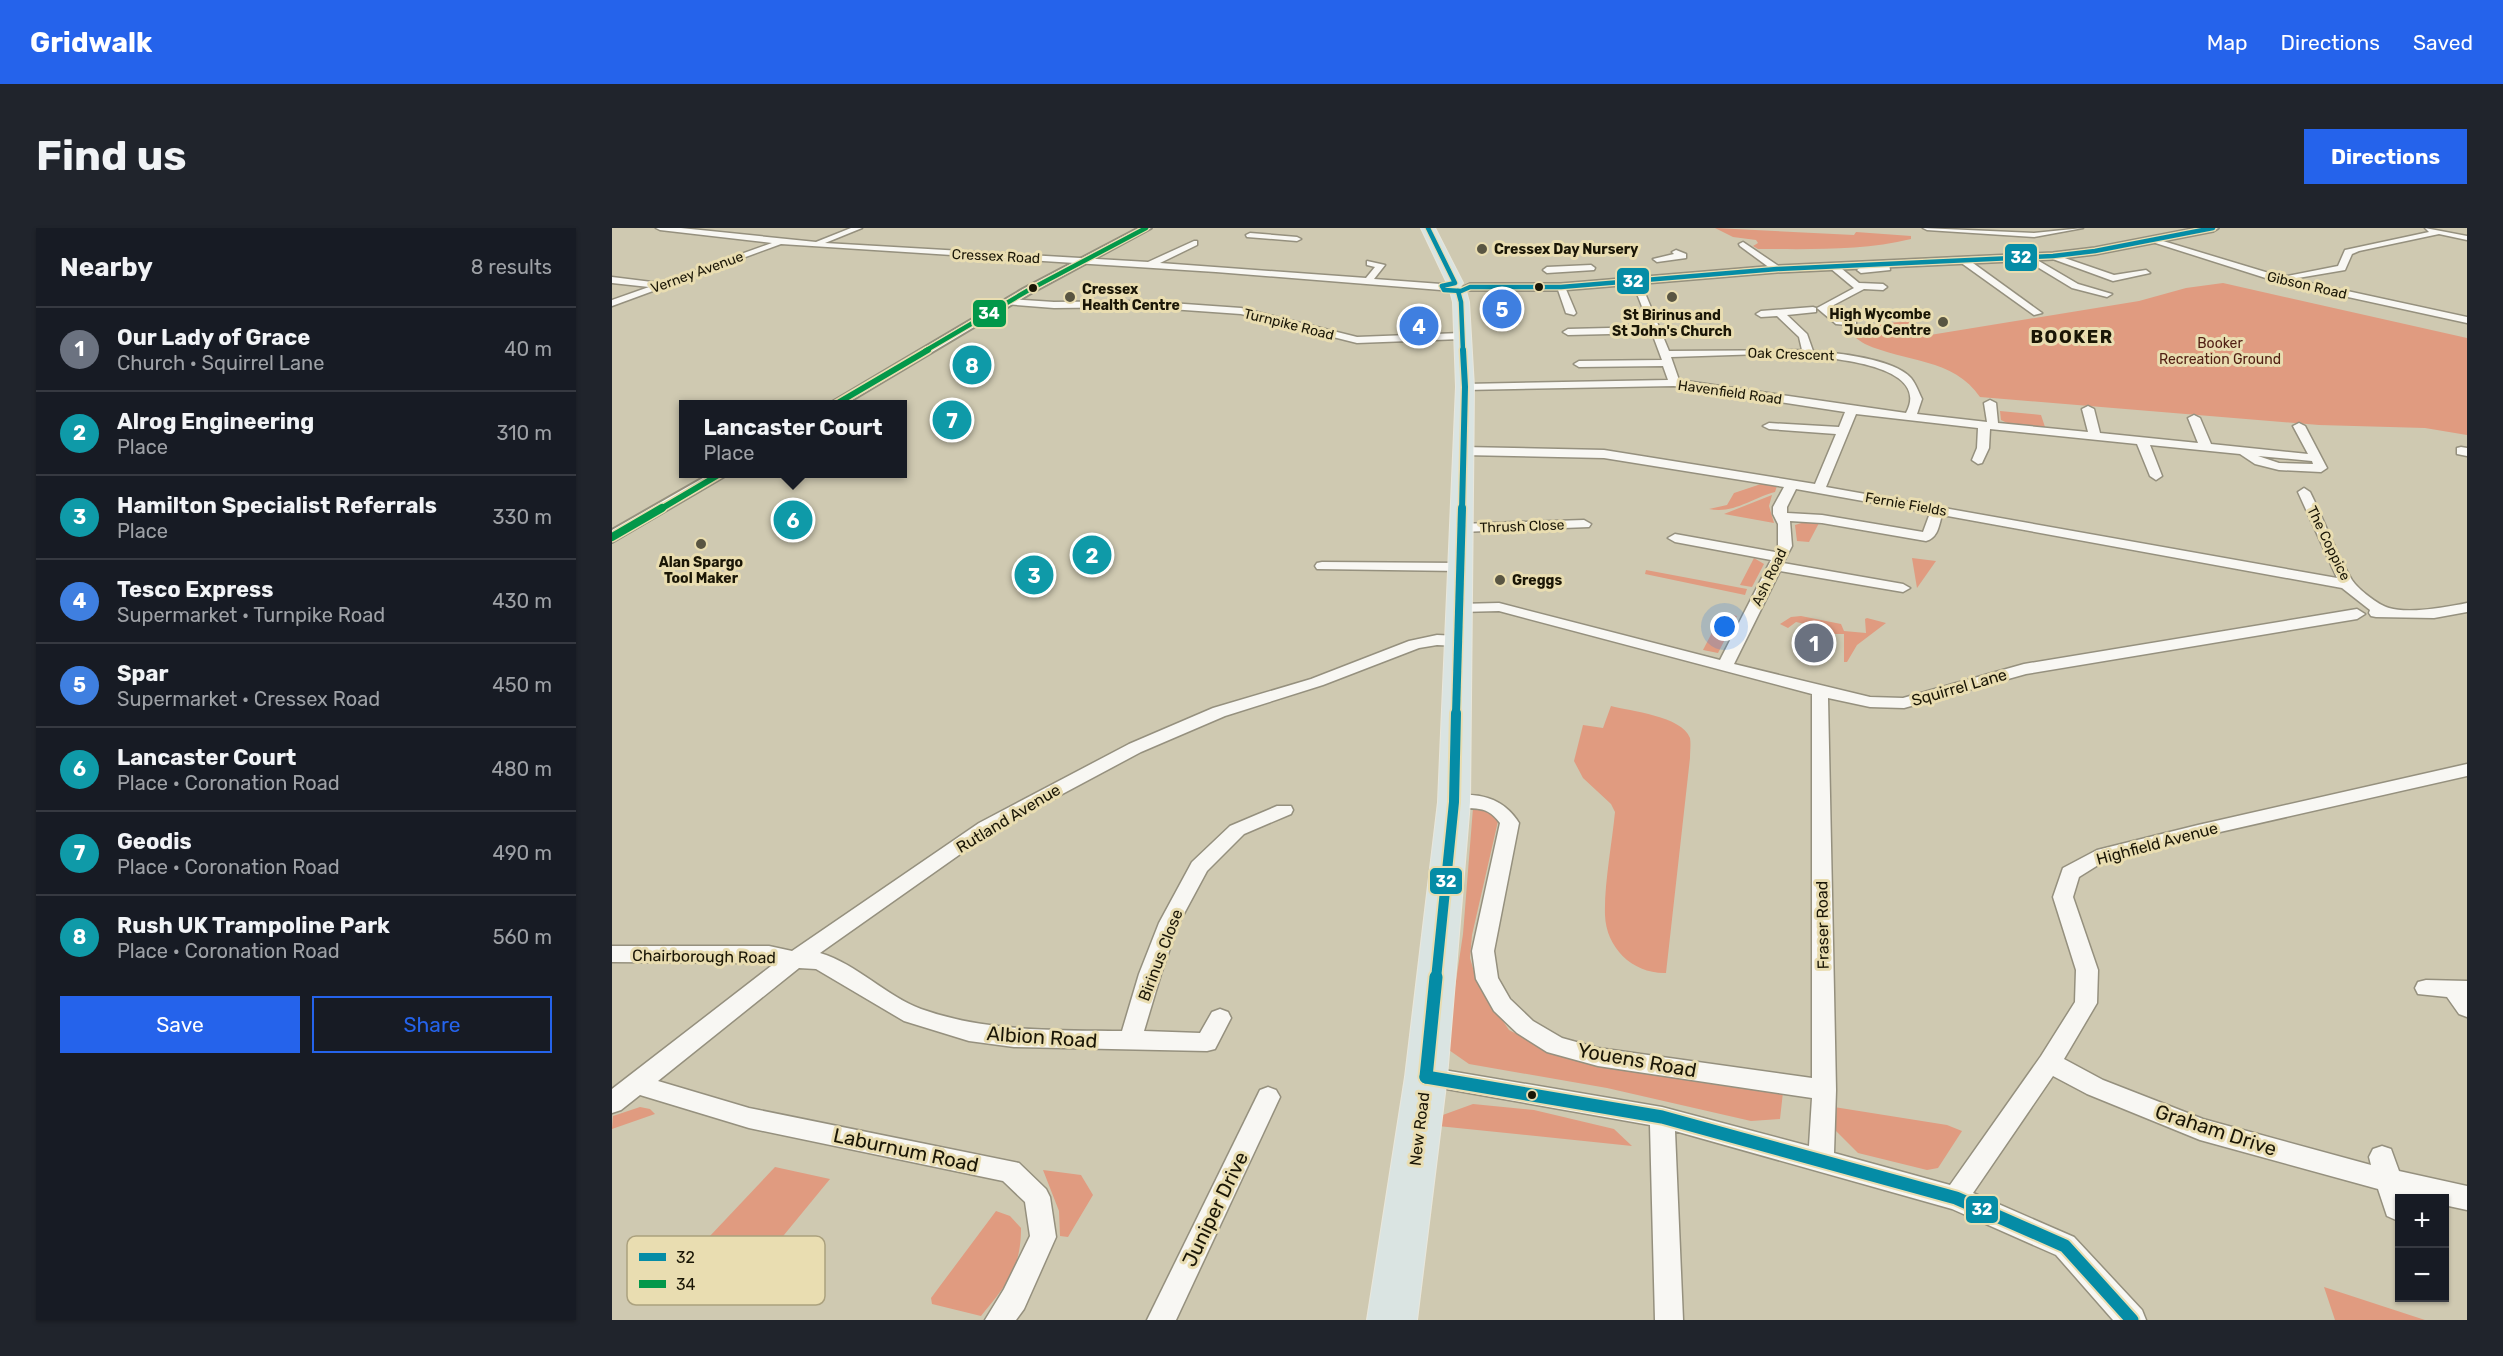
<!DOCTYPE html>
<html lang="en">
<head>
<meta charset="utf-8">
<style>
	body { margin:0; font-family:Rubik,sans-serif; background:#20242c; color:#f1f3f6 }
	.controls { position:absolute; right:18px; bottom:18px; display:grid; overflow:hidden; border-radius:0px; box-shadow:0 2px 4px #0004 }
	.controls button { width:54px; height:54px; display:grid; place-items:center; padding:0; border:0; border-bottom:2px solid #363941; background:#171b24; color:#f1f3f6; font:30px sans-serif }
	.you { position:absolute; left:1113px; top:399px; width:21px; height:21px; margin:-15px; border:4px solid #fff; border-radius:50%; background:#1a73e8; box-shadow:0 0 0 9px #1a73e833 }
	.badge { display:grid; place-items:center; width:39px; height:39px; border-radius:50%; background:#2563eb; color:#fff; font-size:20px; font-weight:700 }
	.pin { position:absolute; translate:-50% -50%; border:3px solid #fff; box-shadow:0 2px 6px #0006 }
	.popup { position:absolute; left:67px; top:172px; width:228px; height:78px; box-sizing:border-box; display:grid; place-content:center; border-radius:0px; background:#171b24; filter:drop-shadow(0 2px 4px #0005); font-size:20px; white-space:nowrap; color:#9ea1a6 }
	.popup b { font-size:22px; color:#f1f3f6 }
	.popup::after { content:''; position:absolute; left:50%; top:100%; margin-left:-12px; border:12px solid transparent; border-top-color:#171b24 }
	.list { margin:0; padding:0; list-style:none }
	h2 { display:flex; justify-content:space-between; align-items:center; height:78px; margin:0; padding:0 24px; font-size:26px }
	h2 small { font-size:20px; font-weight:400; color:#9ea1a6 }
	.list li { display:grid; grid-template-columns:39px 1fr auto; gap:18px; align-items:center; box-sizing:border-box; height:84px; padding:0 24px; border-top:2px solid #363941 }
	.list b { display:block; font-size:22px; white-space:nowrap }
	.list p { margin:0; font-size:20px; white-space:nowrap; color:#9ea1a6 }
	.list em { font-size:20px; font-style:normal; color:#9ea1a6 }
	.actions { display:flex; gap:12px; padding:18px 24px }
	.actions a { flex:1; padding:14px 0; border:2px solid #2563eb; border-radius:0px; text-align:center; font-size:21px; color:#2563eb }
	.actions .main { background:#2563eb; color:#fff }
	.map { position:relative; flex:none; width:1855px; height:1092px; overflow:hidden; border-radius:0px }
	header { display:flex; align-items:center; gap:36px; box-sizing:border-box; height:84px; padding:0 30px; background:#2563eb; color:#fff }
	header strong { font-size:28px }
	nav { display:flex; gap:33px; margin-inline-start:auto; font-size:21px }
	.intro { display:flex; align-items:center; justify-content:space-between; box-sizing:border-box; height:144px; padding:0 36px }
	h1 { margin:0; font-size:42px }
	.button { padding:15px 27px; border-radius:0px; background:#2563eb; color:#fff; font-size:21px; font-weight:700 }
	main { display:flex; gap:36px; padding:0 36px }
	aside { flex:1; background:#171b24; border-radius:0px; box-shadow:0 2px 4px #0004 }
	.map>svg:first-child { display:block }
	.green { fill:#e09b80 }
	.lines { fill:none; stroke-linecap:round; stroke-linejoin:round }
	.minor-casing { stroke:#95907e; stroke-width:3 }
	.tertiary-casing { stroke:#95907e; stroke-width:4 }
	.trunk-casing { stroke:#e9e7dc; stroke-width:2 }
	.minor { fill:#f8f7f3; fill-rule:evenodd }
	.tertiary { fill:#f8f7f3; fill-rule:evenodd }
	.trunk { fill:#dae4e2; fill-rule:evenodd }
	.bus-1-far4-casing { stroke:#e9ddb1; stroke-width:7 }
	.bus-1-far3-casing { stroke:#e9ddb1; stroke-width:9 }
	.bus-1-far2-casing { stroke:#e9ddb1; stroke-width:11 }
	.bus-1-far1-casing { stroke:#e9ddb1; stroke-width:14 }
	.bus-1-casing { stroke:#e9ddb1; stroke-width:17 }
	.bus-2-far2-casing { stroke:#e9ddb1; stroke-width:7 }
	.bus-2-far1-casing { stroke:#e9ddb1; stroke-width:9 }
	.bus-2-casing { stroke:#e9ddb1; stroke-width:11 }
	.bus-1-far4 { stroke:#058ca6; stroke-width:4.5 }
	.bus-1-far3 { stroke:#058ca6; stroke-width:6 }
	.bus-1-far2 { stroke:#058ca6; stroke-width:8 }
	.bus-1-far1 { stroke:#058ca6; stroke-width:10 }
	.bus-1 { stroke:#058ca6; stroke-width:13 }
	.bus-2-far2 { stroke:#03984a; stroke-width:4.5 }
	.bus-2-far1 { stroke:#03984a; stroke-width:6 }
	.bus-2 { stroke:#03984a; stroke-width:8 }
	.poi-dot { fill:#595542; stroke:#e9ddb1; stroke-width:2 }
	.bus-dot { fill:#1a1606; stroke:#e9ddb1; stroke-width:2 }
	.labels { text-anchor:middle; stroke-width:6; stroke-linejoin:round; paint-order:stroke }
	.far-poi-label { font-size:14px; font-weight:bold; fill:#1a1606; stroke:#e9ddb1; text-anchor:start }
	.far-street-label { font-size:14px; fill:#1a1606; stroke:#e9ddb1 }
	.far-park-label { font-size:14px; fill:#522014; stroke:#e9ddb1 }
	.street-label { font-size:16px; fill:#1a1606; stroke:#e9ddb1 }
	.far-district-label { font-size:18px; font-weight:bold; letter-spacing:1.5px; fill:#1a1606; stroke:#e9ddb1 }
	.near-street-label { font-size:20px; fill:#1a1606; stroke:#e9ddb1 }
	.key { fill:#e9ddb1; stroke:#aba17e; stroke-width:1.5 }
	.key-label { font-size:16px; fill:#1a1606 }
	.line-badge { stroke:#e9ddb1; stroke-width:2 }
	.badge-label { font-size:16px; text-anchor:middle; font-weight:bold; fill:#fff }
</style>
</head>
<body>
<header>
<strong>Gridwalk</strong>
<nav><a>Map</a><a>Directions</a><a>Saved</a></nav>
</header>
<div class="intro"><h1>Find us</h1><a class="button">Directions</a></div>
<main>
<aside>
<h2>Nearby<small>8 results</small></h2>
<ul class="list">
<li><span class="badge" style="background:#6b7280">1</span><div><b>Our Lady of Grace</b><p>Church · Squirrel Lane</p></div><em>40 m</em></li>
<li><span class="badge" style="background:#0f9aa8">2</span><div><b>Alrog Engineering</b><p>Place</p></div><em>310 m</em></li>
<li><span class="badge" style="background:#0f9aa8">3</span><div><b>Hamilton Specialist Referrals</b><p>Place</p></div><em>330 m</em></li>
<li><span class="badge" style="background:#3f7fe0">4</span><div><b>Tesco Express</b><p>Supermarket · Turnpike Road</p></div><em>430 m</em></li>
<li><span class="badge" style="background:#3f7fe0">5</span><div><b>Spar</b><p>Supermarket · Cressex Road</p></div><em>450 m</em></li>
<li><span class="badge" style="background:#0f9aa8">6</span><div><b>Lancaster Court</b><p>Place · Coronation Road</p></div><em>480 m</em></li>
<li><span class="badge" style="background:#0f9aa8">7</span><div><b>Geodis</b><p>Place · Coronation Road</p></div><em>490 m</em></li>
<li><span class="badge" style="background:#0f9aa8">8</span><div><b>Rush UK Trampoline Park</b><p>Place · Coronation Road</p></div><em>560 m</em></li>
</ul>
<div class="actions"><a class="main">Save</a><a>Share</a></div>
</aside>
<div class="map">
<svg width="1855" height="1092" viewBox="0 0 1855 1092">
	<rect width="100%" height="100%" fill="#cfc9b1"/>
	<g class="green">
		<path d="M1103,0L1242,7L1244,4L1299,8V11C1250,23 1196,21 1146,21L1141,18L1146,15L1144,12L1121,9Z"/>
		<path d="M1611,55L1855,110V207L1813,200L1707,197L1368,169C1342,130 1292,134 1253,116C1245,112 1238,104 1231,99L1299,93L1318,107L1527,73L1574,60Z"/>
		<path d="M1388,183L1429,187L1433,199L1397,196L1389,192Z"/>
		<path d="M1149,256L1165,258L1163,264C1140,270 1122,286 1097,281L1115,277L1122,265Z"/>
		<path d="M1160,267L1157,278L1162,295L1112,286Z"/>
		<path d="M1196,293L1207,295L1197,314L1185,313L1183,297Z"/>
		<path d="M1142,330L1152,336L1140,359L1128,357Z"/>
		<path d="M1300,330L1324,333L1305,360Z"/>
		<path d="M1034,342L1135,361L1133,367L1033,346Z"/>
		<path d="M1110,385L1125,388L1106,425L1091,422Z"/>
		<path d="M1189,388L1229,396L1232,403L1254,405L1253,391L1255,390L1274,395L1245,417L1235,434H1232V406H1208L1207,399L1184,394L1176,400L1168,396L1179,389Z"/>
		<path d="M999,478C1018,483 1070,488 1078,510C1079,516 1078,524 1078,530L1054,745C1021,746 994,720 993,687C992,657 1000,615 1003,584L999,576L971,550L962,533L971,497L991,500Z"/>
		<path d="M878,579L886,593L860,707L858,730L865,754L897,802L928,818L1171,864L1168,891L1139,893L995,860L857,836L834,820L851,706L861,580Z"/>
		<path d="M861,876L922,882L1002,901L1020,918L826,898L828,888Z"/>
		<path d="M28,879L38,881L43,886L0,901L1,888Z"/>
		<path d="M1222,879L1335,897L1350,903L1326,940L1315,942L1246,925L1218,897Z"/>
		<path d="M163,939L218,951L158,1024L147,1028L99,1013L97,1009Z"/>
		<path d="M431,942L469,947L481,967L456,1009L448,1008L447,983Z"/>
		<path d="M384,983L398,988L409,1000C409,1042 394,1057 369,1088L320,1076L319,1070Z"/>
		<path d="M1712,1059L1813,1092H1723Z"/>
	</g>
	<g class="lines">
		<defs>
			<g id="minor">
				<path d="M44,0H69L204,14L239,0H250L213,15L536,34L582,13H585V17L548,35L754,50L763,39L755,37V33L773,37L762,51L829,56L833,59L829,62L604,44L169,16L0,78V72L37,59L0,55V49L48,55L160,15L48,2Z"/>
				<path d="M1311,0L1422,5L1471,0L1422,9L1315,2Z"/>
				<path d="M1813,0L1855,8V12L1827,6L1747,23L1740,26L1733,42L1680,51L1855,89V95L1663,53L1534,12L1541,10L1670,49L1726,38L1733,22L1817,4Z"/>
				<path d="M638,5L685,9L689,11L685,13L635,9L634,7Z"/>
				<path d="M1131,14L1168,39V43H1162L1128,18L1127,16Z"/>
				<path d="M1064,22L1074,26V30L1045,34L1041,31L1062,26L1060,24Z"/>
				<path d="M1415,26L1466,56L1500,66L1495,69L1460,60L1412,31L1411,29Z"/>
				<path d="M1441,26L1502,47L1534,42L1538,45L1501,53L1438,30L1437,28Z"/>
				<path d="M1348,30H1354L1430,85L1422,87L1348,34Z"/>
				<path d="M1273,33L1277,36L1278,42L1249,45L1245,42L1249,39L1270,38V34Z"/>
				<path d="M1218,36H1224L1247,55L1271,56L1275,59L1271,62L1252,61L1216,80L1230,92L1244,94V98L1224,96L1205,80L1242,60L1218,40Z"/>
				<path d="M979,37L983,40L982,42L935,45L931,42L935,39Z"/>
				<path d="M1024,50L1028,53L1057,123L1190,122L1187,109L1165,88L1149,89L1144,86L1149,83L1201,79L1204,80V84L1175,87L1195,106L1201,123C1226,125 1282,131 1299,150C1304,156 1307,165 1310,171L1305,186L1375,194L1372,175L1378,172L1384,175L1386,195L1476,204L1470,181L1476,178L1482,181L1488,205L1586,215L1576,190L1582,187L1588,190L1599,216L1696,226L1681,198L1687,195L1693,198L1715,240L1709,244L1667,242L1643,236L1628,226L1538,217L1550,248L1544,252L1538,248L1525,216L1378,201L1377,220L1370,235L1366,236L1360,232L1365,220L1366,200L1244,186L1214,259L1725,350L1686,264L1692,260L1698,264C1712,292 1724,326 1740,352C1746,361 1766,377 1777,380C1796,386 1836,379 1855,375V384L1822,390L1764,389L1759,388L1757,385L1758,382L1730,360L1330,287C1327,297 1326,310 1314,313L1210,295L1178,293L1180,318L1171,335L1291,356L1298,360L1291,364L1168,343L1122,436L1258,469L1291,470L1412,436L1745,381L1753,386L1745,391L1414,446L1292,480L1258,479L1216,470L1224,862L1222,925L1338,957L1429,828L1463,774L1464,742L1441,669L1451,640L1485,622L1586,597L1855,536V548L1586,609L1491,634L1467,649L1461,669L1486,742L1485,775L1452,831L1491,852L1591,891L1759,937L1757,929L1761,921L1770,918L1779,921L1787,943L1855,958V982L1832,977V970L1794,968V970H1788V991L1784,992L1775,988L1766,961L1588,912L1475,866L1441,848L1361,965L1462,1009L1530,1082L1534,1092H1501L1444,1027L1340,981L1063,903L1071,1092H1043L1038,897L806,856L802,849L806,842L814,839L1050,879L1197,918L1200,870L986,838L935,824L905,805L882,783L864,751L860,723L888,595C872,573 858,584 835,578L833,574L835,570C864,562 892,570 907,595L882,723L886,750L898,771L921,793L950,810L986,820L1200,850V466L887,383L847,384L840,380L847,376L887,375L1108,432L1159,332L1063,314L1056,310L1063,306L1163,324L1166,318V296L1161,286V279L1172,259L992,230L851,227L845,223L851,219L992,222L1203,256L1224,206L1157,201L1151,198L1157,195L1227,199L1233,184L1062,158L853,162L848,159L853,156L1056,152L1051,138L967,139L962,136L967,133L1050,132L1040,105L956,107L951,104L956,101L1038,99L1020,53ZM1151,126C1179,127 1325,128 1294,185L1067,152L1059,129ZM1646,228L1700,233L1701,236L1667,235ZM1184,261L1318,285L1311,304L1210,287L1175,285V279Z"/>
				<path d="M949,56L953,59L964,85L962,87L954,85L945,59Z"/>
				<path d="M396,71L442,74L530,73L629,80L745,109L849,105L854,108L849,111L745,115L629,86L530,79L442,80L393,76V72Z"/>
				<path d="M1849,219L1855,220V228L1845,226V220Z"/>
				<path d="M972,292L979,296L977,299L848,304L841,300L848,296Z"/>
				<path d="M710,334L848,335L855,339L848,343L705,341L703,338L705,335Z"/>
				<path d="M825,407L847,408L855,413L847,418L825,417L807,420L711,457L613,488L529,524L381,603L208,725C245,736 274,768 309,781C374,804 442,802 510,803L527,746L547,695L580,634L618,598L665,578H679L681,582L679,586L632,606L595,643L567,695L549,746L532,803L588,805L600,784L608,781L616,784L619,790L603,821L595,823L402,819L357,813L292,793L204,741L187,740L46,853L137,880L407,935L434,961L438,969L444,1009L412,1081L404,1092H373L392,1061L418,1008L413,974L391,953L137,900L28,867L9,882L0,885V861L163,735L0,734V718H157L180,723L367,595L517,516L601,480L699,451L797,413Z"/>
				<path d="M1814,752L1855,753V789L1847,786L1835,769L1806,766L1803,760L1806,754Z"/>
				<path d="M656,859L664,862L668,869L564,1092H535L648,862Z"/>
			</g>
			<g id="tertiary">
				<path d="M527,0H539L419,65L233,176H217L411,61Z"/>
				<path d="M1586,0H1606L1601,3L1483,26L1441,31L1165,44L949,62H858L852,59L858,56H949L1165,38L1441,25L1483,20Z"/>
				<path d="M98,246H116L0,314V302Z"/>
			</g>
			<path id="trunk" d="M809,0H823L851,55L847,59L854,63L857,74L862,159L858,574L835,849L805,1092H755L793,849L826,574L844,159L841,74L838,63L842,59L835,55Z"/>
		</defs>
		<use href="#minor" class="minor-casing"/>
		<use href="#tertiary" class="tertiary-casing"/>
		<use href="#trunk" class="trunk-casing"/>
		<use href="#minor" class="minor"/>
		<use href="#tertiary" class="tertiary"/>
		<use href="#trunk" class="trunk"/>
		<defs>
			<g id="bus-1-far4">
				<path d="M816,0L843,55L830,58"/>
				<path d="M830,58L832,62L849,63L858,59H949L1165,41L1441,28L1483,23L1601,0"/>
				<path d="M846,63L849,74L851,123"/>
			</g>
			<path id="bus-1-far3" d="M850,282L853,159L851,122"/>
			<path id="bus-1-far2" d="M844,486L850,280"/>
			<path id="bus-1-far1" d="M824,751L842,574L844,485"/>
			<g id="bus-1">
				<path d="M814,849L824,749"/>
				<path d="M814,849L1050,889L1344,970L1453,1018L1520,1092"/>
			</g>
			<path id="bus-2-far2" d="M313,123L415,63L534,0"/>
			<g id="bus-2-far1">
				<path d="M224,176L316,122"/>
				<path d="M47,282L108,246"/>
			</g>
			<path id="bus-2" d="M0,309L50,280"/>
		</defs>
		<use href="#bus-1-far4" class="bus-1-far4-casing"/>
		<use href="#bus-1-far3" class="bus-1-far3-casing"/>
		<use href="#bus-1-far2" class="bus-1-far2-casing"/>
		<use href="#bus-1-far1" class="bus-1-far1-casing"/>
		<use href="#bus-1" class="bus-1-casing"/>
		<use href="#bus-2-far2" class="bus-2-far2-casing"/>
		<use href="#bus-2-far1" class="bus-2-far1-casing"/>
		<use href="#bus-2" class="bus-2-casing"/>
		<use href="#bus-1-far4" class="bus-1-far4"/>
		<use href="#bus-1-far3" class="bus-1-far3"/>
		<use href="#bus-1-far2" class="bus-1-far2"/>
		<use href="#bus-1-far1" class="bus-1-far1"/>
		<use href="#bus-1" class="bus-1"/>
		<use href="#bus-2-far2" class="bus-2-far2"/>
		<use href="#bus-2-far1" class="bus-2-far1"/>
		<use href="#bus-2" class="bus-2"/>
	</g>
	<g class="poi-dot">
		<circle cx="870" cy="21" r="6"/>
		<circle cx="458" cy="69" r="6"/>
		<circle cx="1060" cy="69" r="6"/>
		<circle cx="1331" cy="94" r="6"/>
		<circle cx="89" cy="316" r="6"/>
		<circle cx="888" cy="352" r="6"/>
	</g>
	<g class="bus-dot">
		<circle cx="927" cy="59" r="5"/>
		<circle cx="421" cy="60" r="5"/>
		<circle cx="920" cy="867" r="5"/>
	</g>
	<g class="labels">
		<g class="far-poi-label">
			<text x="882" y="26">Cressex Day Nursery</text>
			<text x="470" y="66">Cressex<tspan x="470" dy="16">Health Centre</tspan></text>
			<text x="1319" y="91" text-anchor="end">High Wycombe<tspan x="1319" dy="16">Judo Centre</tspan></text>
			<text x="1060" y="92" text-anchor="middle">St Birinus and<tspan x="1060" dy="16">St John's Church</tspan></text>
			<text x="89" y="339" text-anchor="middle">Alan Spargo<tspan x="89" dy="16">Tool Maker</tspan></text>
			<text x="900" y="357">Greggs</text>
		</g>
		<g class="far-street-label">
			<text transform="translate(384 28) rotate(3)" y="5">Cressex Road</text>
			<text transform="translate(85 44) rotate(-20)" y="5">Verney Avenue</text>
			<text transform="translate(1695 57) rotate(13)" y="5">Gibson Road</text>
			<text transform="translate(677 96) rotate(14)" y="5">Turnpike Road</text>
			<text transform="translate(1179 126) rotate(2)" y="5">Oak Crescent</text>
			<text transform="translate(1118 164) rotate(8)" y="5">Havenfield Road</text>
			<text transform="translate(1294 276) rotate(10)" y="5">Fernie Fields</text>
			<text transform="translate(910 298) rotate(-2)" y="5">Thrush Close</text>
			<text transform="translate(1717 315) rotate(64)" y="5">The Coppice</text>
			<text transform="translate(1157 349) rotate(-64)" y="5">Ash Road</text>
		</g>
		<g class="far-park-label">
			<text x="1608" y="120">Booker<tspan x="1608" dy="16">Recreation Ground</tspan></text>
		</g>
		<g class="street-label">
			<text transform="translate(1347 459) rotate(-16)" y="6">Squirrel Lane</text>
			<text transform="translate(396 590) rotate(-31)" y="6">Rutland Avenue</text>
			<text transform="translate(1545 615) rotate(-15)" y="6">Highfield Avenue</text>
			<text transform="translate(1210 697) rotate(-91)" y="6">Fraser Road</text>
			<text transform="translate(548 727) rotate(-69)" y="6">Birinus Close</text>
			<text transform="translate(92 728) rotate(1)" y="6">Chairborough Road</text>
			<text transform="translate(807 901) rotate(-83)" y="6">New Road</text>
		</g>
		<g class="far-district-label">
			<text x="1460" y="115">BOOKER</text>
		</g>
		<g class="near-street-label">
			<text transform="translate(430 809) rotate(4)" y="7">Albion Road</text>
			<text transform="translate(1025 832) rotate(10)" y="7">Youens Road</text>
			<text transform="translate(1604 902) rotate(18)" y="7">Graham Drive</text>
			<text transform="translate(294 922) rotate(12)" y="7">Laburnum Road</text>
			<text transform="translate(603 981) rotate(-64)" y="7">Juniper Drive</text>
		</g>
	</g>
	<rect x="15" y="1008" width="198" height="69" rx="9" class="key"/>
	<rect x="27" y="1025" width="27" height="8" fill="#058ca6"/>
	<rect x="27" y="1052" width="27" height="8" fill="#03984a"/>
	<g class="key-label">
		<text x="64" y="1035">32</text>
		<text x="64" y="1062">34</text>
	</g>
	<g class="line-badge">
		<rect x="1392" y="15" width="34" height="29" rx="6" fill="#058ca6"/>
		<rect x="1004" y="39" width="34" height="28" rx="6" fill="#058ca6"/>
		<rect x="360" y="71" width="35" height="29" rx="6" fill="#03984a"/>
		<rect x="817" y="639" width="34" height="28" rx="6" fill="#058ca6"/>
		<rect x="1353" y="967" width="34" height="29" rx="6" fill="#058ca6"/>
	</g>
	<g class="badge-label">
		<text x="1409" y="35">32</text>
		<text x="1021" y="59">32</text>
		<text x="377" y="91">34</text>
		<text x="834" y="659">32</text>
		<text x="1370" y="987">32</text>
	</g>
</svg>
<div class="controls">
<button>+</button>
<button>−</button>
</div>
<div class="you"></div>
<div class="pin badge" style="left:1202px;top:415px;background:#6b7280">1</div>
<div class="pin badge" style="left:480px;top:327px;background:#0f9aa8">2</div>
<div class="pin badge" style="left:422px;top:347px;background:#0f9aa8">3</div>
<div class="pin badge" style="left:807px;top:98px;background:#3f7fe0">4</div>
<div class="pin badge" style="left:890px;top:81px;background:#3f7fe0">5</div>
<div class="pin badge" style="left:181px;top:292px;background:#0f9aa8">6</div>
<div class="popup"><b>Lancaster Court</b>Place</div>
<div class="pin badge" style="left:340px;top:192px;background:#0f9aa8">7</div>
<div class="pin badge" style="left:360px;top:137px;background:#0f9aa8">8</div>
</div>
</main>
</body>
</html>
